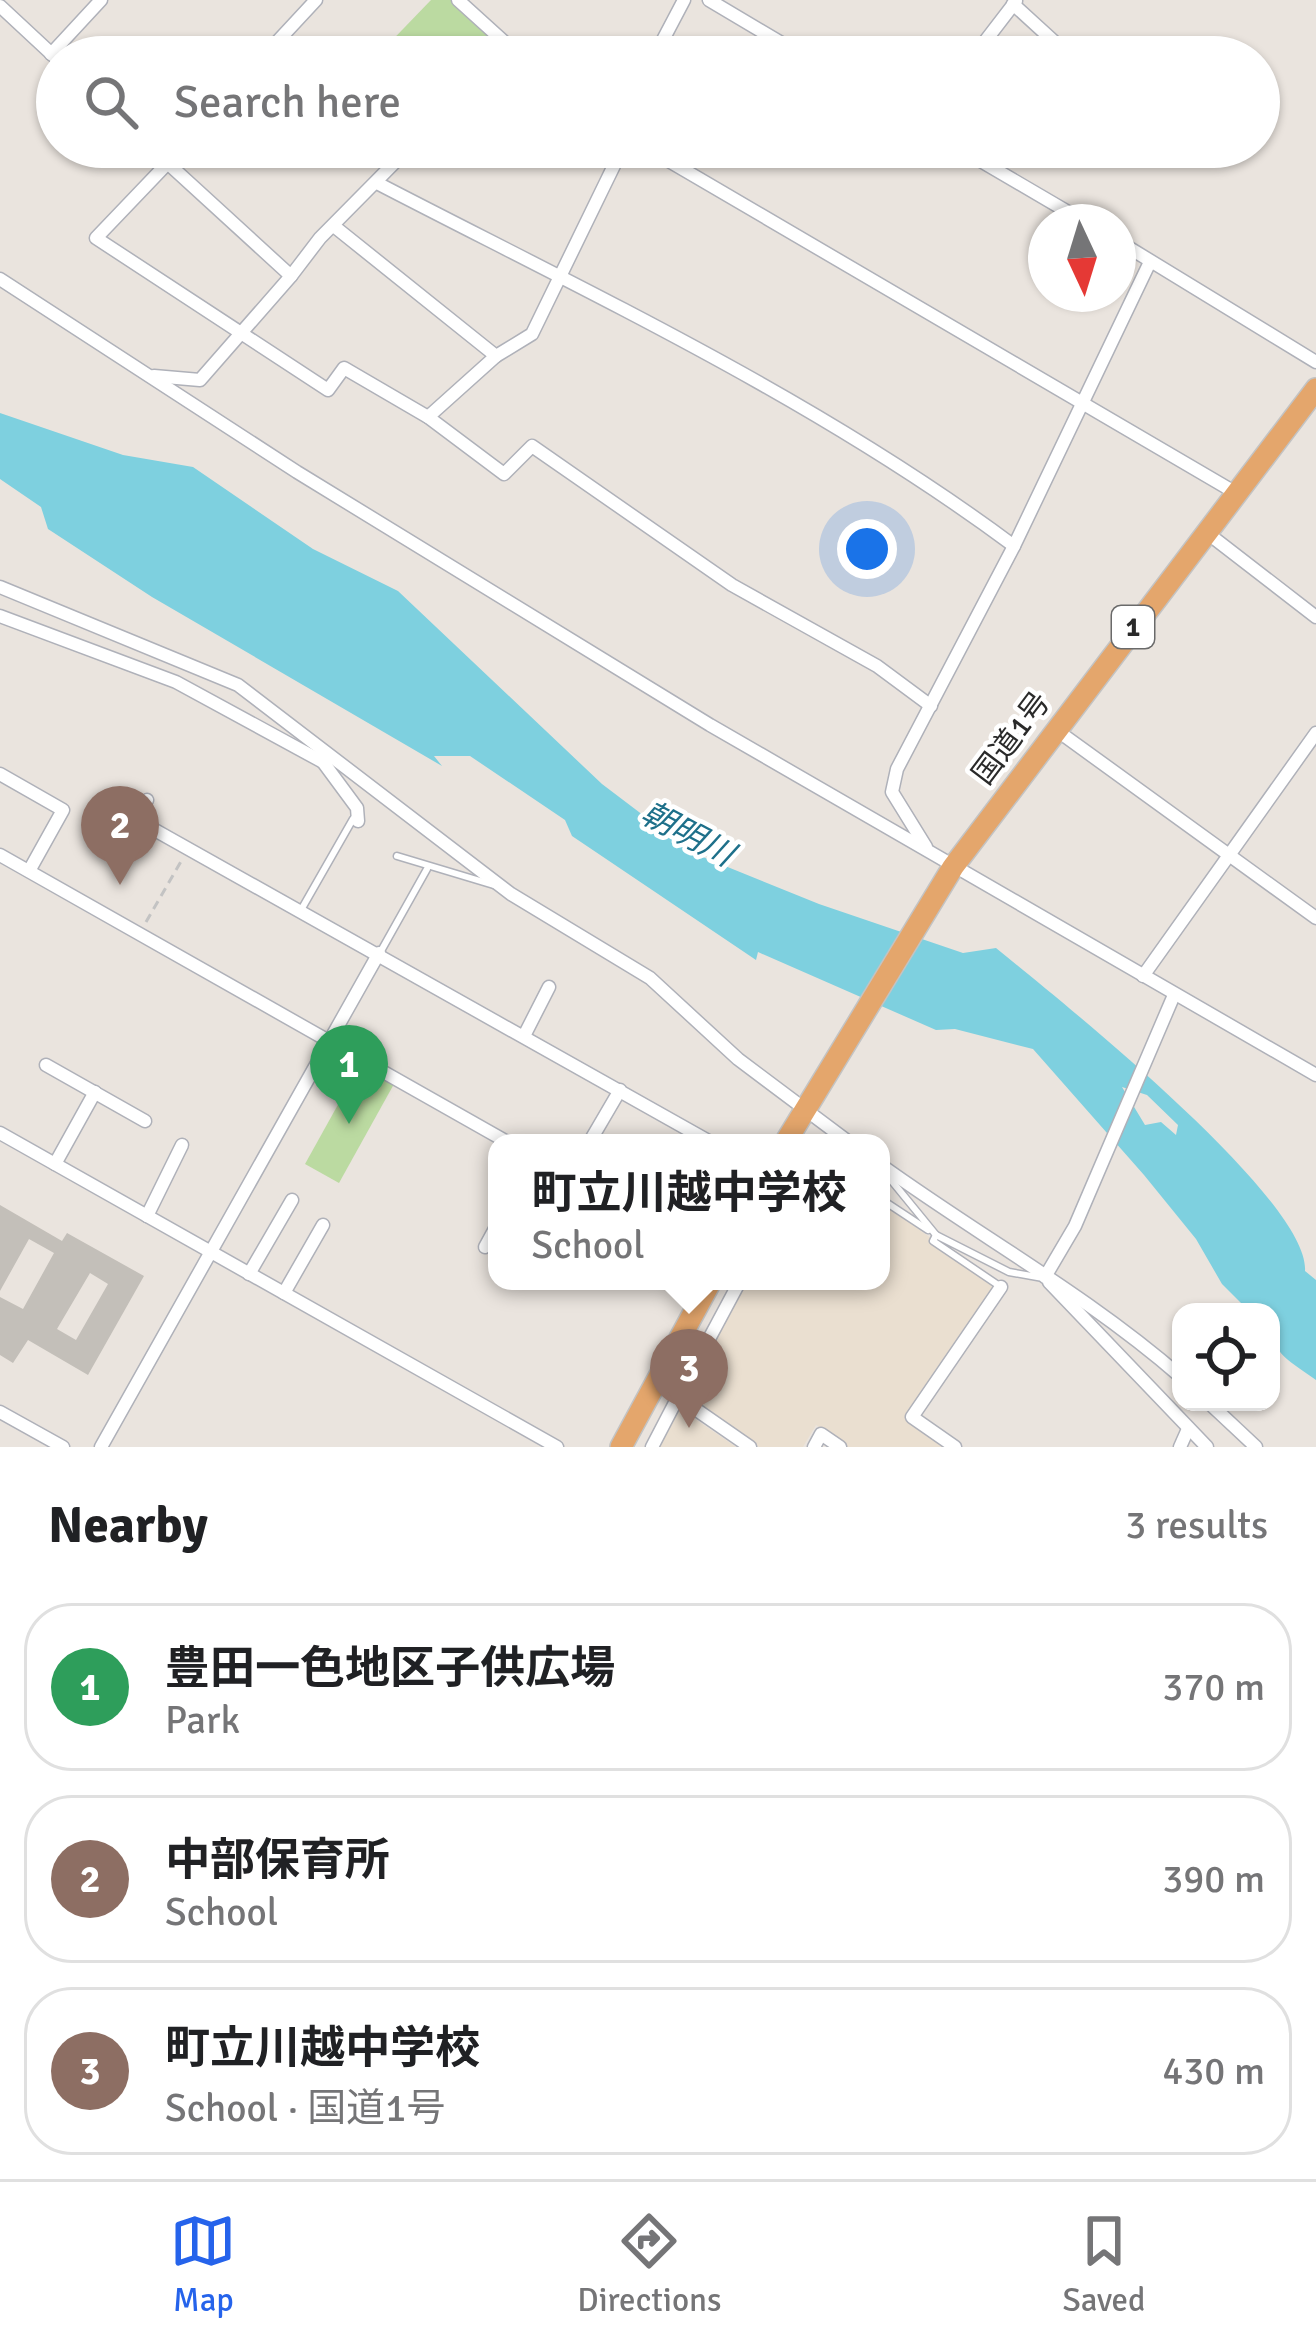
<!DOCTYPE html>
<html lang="en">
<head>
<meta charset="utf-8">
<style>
	body { margin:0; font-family:Signika,"Noto Sans JP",sans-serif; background:#f2f2f2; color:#202124 }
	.controls { position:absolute; right:36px; bottom:36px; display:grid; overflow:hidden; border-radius:24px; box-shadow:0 3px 9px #0004 }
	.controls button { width:108px; height:108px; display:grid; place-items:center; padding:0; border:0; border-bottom:3px solid #e0e0e0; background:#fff; color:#202124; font:60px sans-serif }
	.compass { position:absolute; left:1028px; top:204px; width:108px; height:108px; border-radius:50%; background:#fff; box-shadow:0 3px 9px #0004; rotate:176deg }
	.you { position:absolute; left:867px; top:549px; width:42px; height:42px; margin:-30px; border:9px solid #fff; border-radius:50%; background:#1a73e8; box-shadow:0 0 0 18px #1a73e833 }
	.badge { display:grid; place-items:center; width:78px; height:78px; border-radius:50%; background:#2563eb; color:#fff; font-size:39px; font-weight:700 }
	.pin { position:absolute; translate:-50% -99px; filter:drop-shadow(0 3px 6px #0008) }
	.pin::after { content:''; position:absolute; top:63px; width:42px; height:36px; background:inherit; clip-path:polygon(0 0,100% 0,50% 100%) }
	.popup { position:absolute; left:488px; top:1134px; width:402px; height:156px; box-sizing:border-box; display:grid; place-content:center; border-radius:24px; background:#fff; filter:drop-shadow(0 3px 9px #0005); font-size:39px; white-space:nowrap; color:#757577 }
	.popup b { font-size:45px; color:#202124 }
	.popup::after { content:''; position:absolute; left:50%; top:100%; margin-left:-24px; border:24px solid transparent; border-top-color:#fff }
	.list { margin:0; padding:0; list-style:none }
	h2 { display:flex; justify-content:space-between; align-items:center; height:156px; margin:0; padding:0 48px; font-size:51px }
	h2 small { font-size:39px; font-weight:400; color:#757577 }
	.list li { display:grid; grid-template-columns:78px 1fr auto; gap:36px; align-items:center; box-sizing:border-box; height:168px; margin:0 24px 24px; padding:0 24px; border:3px solid #e0e0e0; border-radius:48px }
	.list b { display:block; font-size:45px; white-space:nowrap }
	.list p { margin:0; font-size:39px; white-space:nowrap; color:#757577 }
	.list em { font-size:39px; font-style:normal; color:#757577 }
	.icon { flex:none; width:66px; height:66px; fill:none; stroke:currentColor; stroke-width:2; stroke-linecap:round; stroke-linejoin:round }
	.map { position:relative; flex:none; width:1316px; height:1447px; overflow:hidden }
	.search { position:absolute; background:#fff; box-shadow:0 3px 9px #0004; left:36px; right:36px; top:36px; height:132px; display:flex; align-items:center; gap:30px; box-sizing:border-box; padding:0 42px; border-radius:66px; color:#757577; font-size:45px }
	.sheet { height:732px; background:#fff }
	nav { display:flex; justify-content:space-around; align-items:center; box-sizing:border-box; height:168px; border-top:3px solid #e0e0e0; background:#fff; font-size:33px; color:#757577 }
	nav a { display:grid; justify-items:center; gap:6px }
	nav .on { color:#2563eb }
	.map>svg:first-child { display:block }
	.education { fill:#eadfd0 }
	.green { fill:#bbdaa1 }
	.water { fill:#7ed0df; fill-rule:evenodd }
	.building { fill:#c3bfb9; fill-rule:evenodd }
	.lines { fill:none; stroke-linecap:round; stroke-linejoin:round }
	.service-casing { stroke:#afb1b9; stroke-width:9 }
	.minor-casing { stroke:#afb1b9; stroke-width:15 }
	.trunk-casing { stroke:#c3c3c3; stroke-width:24 }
	.path { stroke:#c3c3c3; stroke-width:3; stroke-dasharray:9 6; stroke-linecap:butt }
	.service { stroke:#fff; stroke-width:6 }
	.minor { stroke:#fff; stroke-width:12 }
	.trunk { stroke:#e4a66c; stroke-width:21 }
	.labels { text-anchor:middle; stroke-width:9; stroke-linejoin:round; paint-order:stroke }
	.shield { fill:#fff; stroke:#6a6a6a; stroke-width:3 }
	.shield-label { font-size:27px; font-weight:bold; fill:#2a2a2a }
	.street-label { font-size:30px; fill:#2a2a2a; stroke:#fff }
	.water-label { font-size:33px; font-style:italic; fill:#1e708a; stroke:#fff }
</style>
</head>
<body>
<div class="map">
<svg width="1316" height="1447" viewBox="0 0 1316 1447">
	<rect width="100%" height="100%" fill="#eae4de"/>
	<g class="education">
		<path d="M881,1202L997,1286L906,1418L946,1447H847L816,1425L803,1447H759L685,1397L747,1281H881Z"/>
		<path d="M678,1410H682L736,1447H659Z"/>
	</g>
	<g class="green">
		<path d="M431,0H453L498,42L484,57H376Z"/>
		<path d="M360,1065L394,1084L339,1183L305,1164Z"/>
	</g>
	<path class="water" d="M0,413L123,455L193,467L313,549L398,591L602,784L693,853L819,904L963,953L996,948C1056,997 1310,1199 1305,1271L1316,1280V1380C1283,1356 1271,1355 1271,1312H1250L1222,1284L1196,1239L1144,1175L1033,1049L955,1029L936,1030L758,952L756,960L572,836L565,820L470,756H434L442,766L152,597L48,529L41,507L0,479ZM1122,1087L1147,1095L1178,1125L1176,1135L1161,1122L1145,1125Z"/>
	<path class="building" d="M0,1205L62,1241L67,1233L144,1276L88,1375L28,1340L13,1363L0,1355V1297L23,1309L54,1253L29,1239L0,1291ZM90,1273L108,1284L76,1340L57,1329Z"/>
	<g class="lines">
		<defs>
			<g id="service">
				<path d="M397,856L497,886"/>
				<path d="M301,910L353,819"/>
				<path d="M381,951L427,869"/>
				<path d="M882,1169L936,1235"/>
				<path d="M881,1199L928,1230"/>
				<path d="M1001,1287L933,1241L936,1235L1009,1272L1043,1278"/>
			</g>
			<g id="minor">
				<path d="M458,0L521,57"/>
				<path d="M709,0L805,57"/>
				<path d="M1013,4L1071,57"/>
				<path d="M0,6L57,59"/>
				<path d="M51,54L101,0"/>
				<path d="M263,57L316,0"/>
				<path d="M490,57L504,42"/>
				<path d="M654,57L684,0"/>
				<path d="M973,57L1016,1"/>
				<path d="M150,147L291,276L320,238L410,147"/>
				<path d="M183,147L96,238L328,390L344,368L428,417L504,474L532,446L732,585L877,666L931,706"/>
				<path d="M645,147L1236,493"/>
				<path d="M957,147L1085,222"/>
				<path d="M1177,147L1185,154"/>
				<path d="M377,183C593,295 818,400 1014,546"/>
				<path d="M335,227L496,356"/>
				<path d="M1118,241L1316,362"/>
				<path d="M0,279L297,472L710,725L1316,1075"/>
				<path d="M154,376L200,380L291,276"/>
				<path d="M428,417L496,356L532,334L623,147"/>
				<path d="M1206,532L1316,617"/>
				<path d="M0,587L238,685L511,894L650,978L738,1059L850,1143"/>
				<path d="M0,616L176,682L323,762L331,758"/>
				<path d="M1055,729L1316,918"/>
				<path d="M323,762L357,808L358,821"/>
				<path d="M0,774L63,810L29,871"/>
				<path d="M147,800L137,820L712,1143"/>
				<path d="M926,847L892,792L897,769L1014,546L1149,264"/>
				<path d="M0,855L509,1143"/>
				<path d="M1143,976L1316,733"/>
				<path d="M524,1036L549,987"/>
				<path d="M46,1065L145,1121"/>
				<path d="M0,1133L557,1447"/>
				<path d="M589,1143L620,1090"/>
				<path d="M55,1164L95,1092"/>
				<path d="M881,1165C981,1237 1088,1296 1181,1377"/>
				<path d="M147,1216L182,1145"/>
				<path d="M485,1247L497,1225"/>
				<path d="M249,1274L292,1200"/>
				<path d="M1045,1277L1075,1226L1174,995"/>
				<path d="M1049,1282L1207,1447"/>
				<path d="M284,1293L323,1225"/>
				<path d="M678,1397L740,1281"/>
				<path d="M1208,1402L1256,1447"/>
				<path d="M0,1412L63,1447"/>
				<path d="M101,1447L379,953"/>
				<path d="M652,1447L678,1397L750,1447"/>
				<path d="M814,1447L821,1434L840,1447"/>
				<path d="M955,1447L912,1417L1001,1287"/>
				<path d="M1180,1447L1188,1429"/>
			</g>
			<g id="trunk">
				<path d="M785,1143L953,867L1316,389"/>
				<path d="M621,1447L711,1281"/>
			</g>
		</defs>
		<use href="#service" class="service-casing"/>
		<use href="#minor" class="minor-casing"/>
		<use href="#trunk" class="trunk-casing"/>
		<path class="path" d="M146,922L183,858"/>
		<use href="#service" class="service"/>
		<use href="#minor" class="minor"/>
		<use href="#trunk" class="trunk"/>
	</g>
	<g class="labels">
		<rect class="shield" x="1112" y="606" width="42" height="42" rx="9"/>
		<g class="shield-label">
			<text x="1133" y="636">1</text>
		</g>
		<g class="street-label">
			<text transform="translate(1011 738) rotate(-53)" y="10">国道1号</text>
		</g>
		<g class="water-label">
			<text transform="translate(688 833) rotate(28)" y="12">朝明川</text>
		</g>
	</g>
</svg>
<div class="controls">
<button><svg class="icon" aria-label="locate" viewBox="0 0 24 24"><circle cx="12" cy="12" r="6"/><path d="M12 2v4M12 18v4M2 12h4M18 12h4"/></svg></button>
</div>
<svg class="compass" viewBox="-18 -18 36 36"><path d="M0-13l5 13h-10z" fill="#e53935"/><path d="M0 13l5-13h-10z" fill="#757577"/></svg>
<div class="you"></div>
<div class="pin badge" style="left:349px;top:1124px;background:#2e9e5b">1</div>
<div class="pin badge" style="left:120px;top:885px;background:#8d6e63">2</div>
<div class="pin badge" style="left:689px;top:1428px;background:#8d6e63">3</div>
<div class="popup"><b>町立川越中学校</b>School</div>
<div class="search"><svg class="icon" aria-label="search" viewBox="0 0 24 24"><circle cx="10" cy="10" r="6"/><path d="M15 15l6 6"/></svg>Search here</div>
</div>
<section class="sheet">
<h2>Nearby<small>3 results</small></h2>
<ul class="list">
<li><span class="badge" style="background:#2e9e5b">1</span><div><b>豊田一色地区子供広場</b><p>Park</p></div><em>370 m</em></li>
<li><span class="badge" style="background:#8d6e63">2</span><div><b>中部保育所</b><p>School</p></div><em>390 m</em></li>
<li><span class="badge" style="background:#8d6e63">3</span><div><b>町立川越中学校</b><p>School · 国道1号</p></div><em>430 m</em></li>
</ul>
</section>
<nav>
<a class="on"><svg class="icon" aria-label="map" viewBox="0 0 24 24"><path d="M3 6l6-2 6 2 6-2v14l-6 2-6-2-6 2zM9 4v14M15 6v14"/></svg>Map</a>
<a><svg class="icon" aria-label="directions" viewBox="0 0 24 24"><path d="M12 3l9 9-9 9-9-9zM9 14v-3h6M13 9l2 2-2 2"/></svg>Directions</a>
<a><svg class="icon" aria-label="saved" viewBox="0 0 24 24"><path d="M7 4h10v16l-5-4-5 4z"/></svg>Saved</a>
</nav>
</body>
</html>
